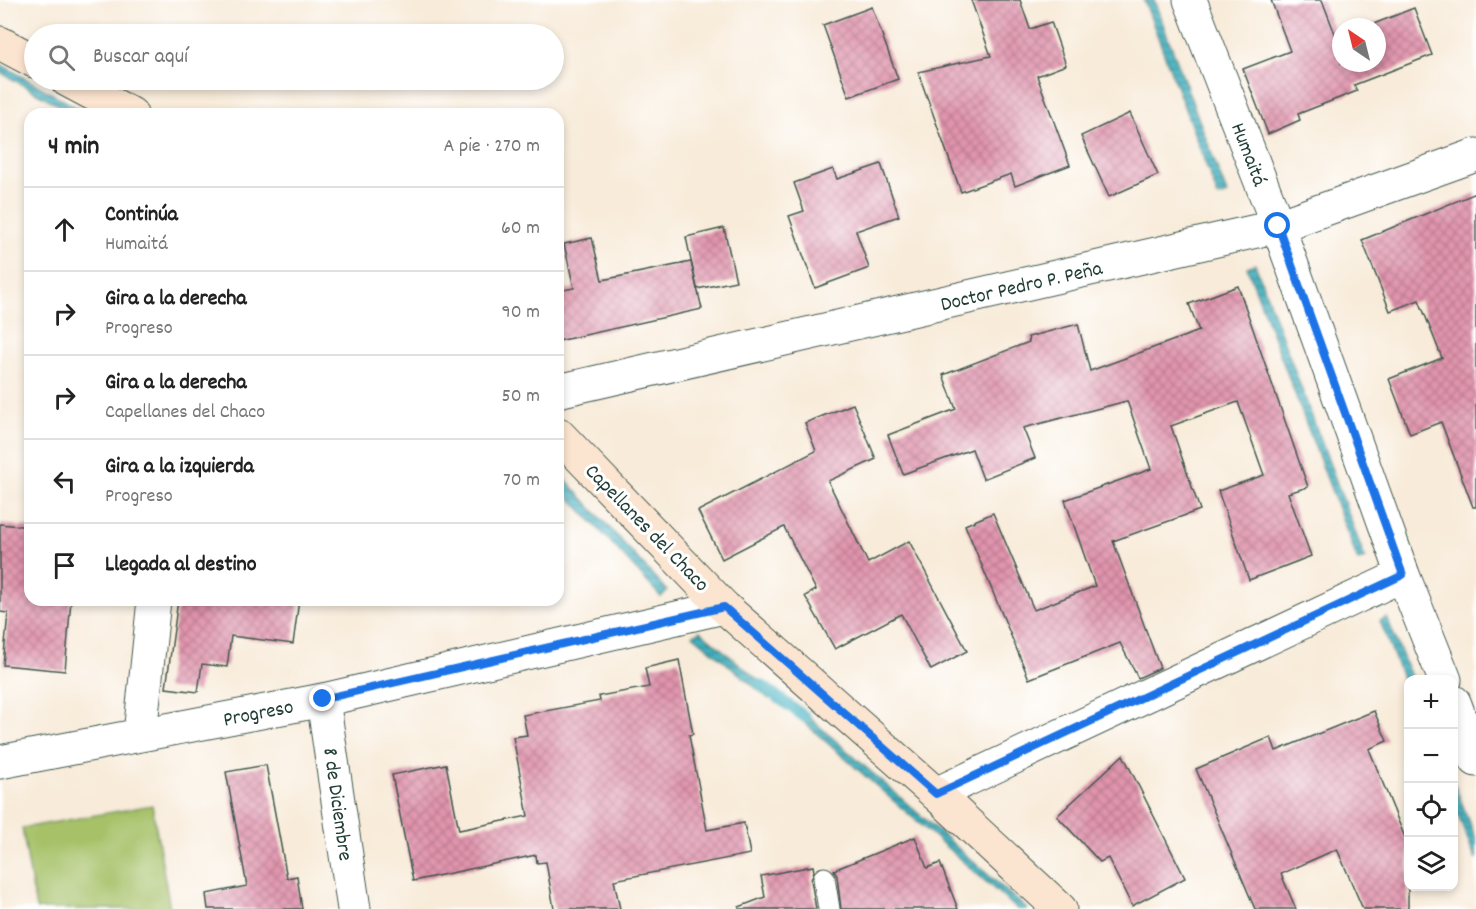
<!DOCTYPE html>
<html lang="es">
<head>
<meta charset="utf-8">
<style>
	body { margin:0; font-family:Dekko,sans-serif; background:#f6f6f6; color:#222 }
	.controls { position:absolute; right:18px; bottom:18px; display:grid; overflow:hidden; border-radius:12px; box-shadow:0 3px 9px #0003 }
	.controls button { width:54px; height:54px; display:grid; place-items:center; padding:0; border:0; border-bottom:2px solid #e0e0e0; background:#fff; color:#222; font:30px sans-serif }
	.compass { position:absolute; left:1332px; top:18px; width:54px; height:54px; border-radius:50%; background:#fff; box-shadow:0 3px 9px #0003; rotate:325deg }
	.stop { position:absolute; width:18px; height:18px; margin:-14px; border:4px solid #1a73e8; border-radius:50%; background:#fff }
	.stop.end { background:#1a73e8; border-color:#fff; box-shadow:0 2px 6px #0008 }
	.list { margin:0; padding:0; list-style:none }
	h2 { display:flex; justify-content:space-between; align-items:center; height:78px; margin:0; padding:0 24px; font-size:26px }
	h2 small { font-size:20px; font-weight:400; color:#767676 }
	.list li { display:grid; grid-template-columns:39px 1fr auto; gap:18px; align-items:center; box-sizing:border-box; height:84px; padding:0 24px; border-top:2px solid #e0e0e0 }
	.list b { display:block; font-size:22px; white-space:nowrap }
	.list p { margin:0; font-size:20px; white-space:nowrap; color:#767676 }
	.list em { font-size:20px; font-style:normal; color:#767676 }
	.icon { flex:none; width:33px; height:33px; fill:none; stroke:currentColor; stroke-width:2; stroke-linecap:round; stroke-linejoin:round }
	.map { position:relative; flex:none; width:1476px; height:909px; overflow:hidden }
	.search { position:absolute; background:#fff; box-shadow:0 3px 9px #0003; left:24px; top:24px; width:540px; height:66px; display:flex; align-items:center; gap:15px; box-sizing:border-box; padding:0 21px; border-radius:33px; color:#767676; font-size:22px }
	.panel { position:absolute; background:#fff; box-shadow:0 3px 9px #0003; left:24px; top:108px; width:540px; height:498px; border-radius:18px }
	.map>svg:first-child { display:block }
	.garden { fill:#a6c167; stroke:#627f4e; stroke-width:1.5 }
	.water { fill:url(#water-rules); stroke:#307678; stroke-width:1.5 }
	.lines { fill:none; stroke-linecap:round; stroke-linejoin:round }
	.stream { stroke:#41afbd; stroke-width:12 }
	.building { fill:url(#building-cross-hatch) }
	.lane-casing { stroke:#40574d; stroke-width:23 }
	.street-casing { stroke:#40574d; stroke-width:35 }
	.secondary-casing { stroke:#40574d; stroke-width:35 }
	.lane { stroke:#fff; stroke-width:21 }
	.street { stroke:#fff; stroke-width:33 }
	.secondary { stroke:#fce5d0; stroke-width:33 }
	.route { stroke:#1a73e8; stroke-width:8 }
	.labels { text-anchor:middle; stroke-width:6; stroke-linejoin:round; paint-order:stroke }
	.street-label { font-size:21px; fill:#1f3d34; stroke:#fff }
</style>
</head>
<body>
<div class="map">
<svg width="1476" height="909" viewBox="0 0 1476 909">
	<defs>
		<pattern id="water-rules" width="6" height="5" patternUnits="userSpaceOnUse" patternTransform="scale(1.5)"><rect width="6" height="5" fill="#41afbd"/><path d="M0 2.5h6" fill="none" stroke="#36909a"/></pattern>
		<pattern id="building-cross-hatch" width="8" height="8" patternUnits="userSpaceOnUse" patternTransform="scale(1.5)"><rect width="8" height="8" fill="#e194ad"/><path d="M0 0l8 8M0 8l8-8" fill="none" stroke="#b67a8e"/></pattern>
	</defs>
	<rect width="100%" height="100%" fill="#fff"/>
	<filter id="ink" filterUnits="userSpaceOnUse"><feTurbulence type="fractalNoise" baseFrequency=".0167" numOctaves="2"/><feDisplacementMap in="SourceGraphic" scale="12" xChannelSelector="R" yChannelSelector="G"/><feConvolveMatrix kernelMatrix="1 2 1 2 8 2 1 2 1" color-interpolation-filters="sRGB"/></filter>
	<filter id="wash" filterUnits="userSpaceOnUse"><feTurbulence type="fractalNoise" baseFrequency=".008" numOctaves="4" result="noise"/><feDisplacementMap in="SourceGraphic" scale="24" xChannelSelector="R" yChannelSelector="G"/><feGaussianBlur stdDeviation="1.35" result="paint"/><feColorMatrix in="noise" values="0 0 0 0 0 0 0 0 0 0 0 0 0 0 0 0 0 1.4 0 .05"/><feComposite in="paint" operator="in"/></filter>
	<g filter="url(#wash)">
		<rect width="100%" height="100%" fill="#f8ebd9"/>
		<path class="garden" d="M152,805L170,909H36L22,828Z"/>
		<g class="water">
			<path d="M1144,0H1154L1227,194L1218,197Z"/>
			<path d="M0,64L88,114H74L0,72Z"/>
			<path d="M1255,264L1365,558L1358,561L1247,267Z"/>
			<path d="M558,471L667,591L661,597L558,485Z"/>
			<path d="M1387,618L1412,679L1408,680V693L1380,621Z"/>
			<path d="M700,631L774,693L769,699L693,635Z"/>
			<path d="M794,704L1027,909H1017L791,711Z"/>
			<path d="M1454,783L1476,839V860L1454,805Z"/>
		</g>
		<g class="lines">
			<path class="stream" d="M761,685L805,717"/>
		</g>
		<g id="blocks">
			<g class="building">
				<path d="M971,0H1020L1030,29L1051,22L1066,65L1037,76L1070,165L1015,186L1011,174L961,192L918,72L991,56Z"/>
				<path d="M1271,0H1322L1337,39L1341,37V63H1377V27H1366L1414,8L1432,55L1354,85L1357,91L1298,114L1300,120L1268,134L1243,69L1290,51Z"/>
				<path d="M872,7L898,79L849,97L823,25Z"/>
				<path d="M1130,113L1158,175L1109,197L1081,136Z"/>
				<path d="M881,164L899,216L856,231L869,268L815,288L789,216L804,211L794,183L833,169L837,179Z"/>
				<path d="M1476,193V507H1473L1441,422L1410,434L1389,379L1442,358L1419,300L1390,311L1362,240Z"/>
				<path d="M724,228L736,281L697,289L686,237Z"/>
				<path d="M592,238L602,280L691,262L702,309L558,341V291L574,288L564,244Z"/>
				<path d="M1238,286L1308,487L1288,493L1311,556L1249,580L1218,491L1264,475L1238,402L1171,426L1200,510L1113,541L1160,668L1138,678L1120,643L1029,679L965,525L993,513L1034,610L1095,586L1065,500L1151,469L1127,401L1023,428L1035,458L983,479L972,449L903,474L888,435L956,409L943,375L1029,342L1028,337L1078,324L1090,371L1199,331L1189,304Z"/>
				<path d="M853,404L876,459L828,481L868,563L909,541L967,651L931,670L901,614L835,649L805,596L816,590L784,527L722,559L698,511L816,451L805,423Z"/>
				<path d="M0,524L30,527V600H71L65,671L3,665L8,613L0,612Z"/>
				<path d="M178,600H299L293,644L231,636L227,667L202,664L198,692L166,688Z"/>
				<path d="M679,660L693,734L689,735L707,830L744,823L750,854L614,880L620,909H554L546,862L537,863L536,855L413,881L392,775L446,764L459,830L528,816L513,737L527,735L523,715L600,701L599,696L649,687L645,668Z"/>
				<path d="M1374,711L1387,741L1369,749L1408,845V909H1363L1337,849L1281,874L1296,909H1255L1196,769L1271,737L1276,751Z"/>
				<path d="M1123,755L1185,878L1132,906L1108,858L1100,862L1057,816Z"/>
				<path d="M266,765L287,878L297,876L302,909H208L206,894L247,886L226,772Z"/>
				<path d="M915,837L927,868L940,863L958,909H841L837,876L834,870Z"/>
				<path d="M813,866L814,871L811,880L816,909H739V907L765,897L761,876Z"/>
			</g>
		</g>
	</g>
	<g filter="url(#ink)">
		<use href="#blocks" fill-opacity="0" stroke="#40574d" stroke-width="1.5"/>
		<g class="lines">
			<defs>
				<path id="lane" d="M824,878L829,909"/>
				<g id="street">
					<path d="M1190,0L1278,226L1403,575L1445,680"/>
					<path d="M558,391L1278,226L1476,155"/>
					<path d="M323,700L354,909"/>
					<path d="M1454,702L1476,760"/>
					<path d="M140,734L154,600"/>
					<path d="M0,762L323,700L724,607"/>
					<path d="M936,794L1403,575"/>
				</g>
				<g id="secondary">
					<path d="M0,43L34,61"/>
					<path d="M67,80L131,114"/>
					<path d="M558,434L724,607L936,794L1060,909"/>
				</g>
			</defs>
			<use href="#lane" class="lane-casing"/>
			<use href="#street" class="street-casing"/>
			<use href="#secondary" class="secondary-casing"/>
			<use href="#lane" class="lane"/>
			<use href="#street" class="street"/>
			<use href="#secondary" class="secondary"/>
		</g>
	</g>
	<g class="lines" filter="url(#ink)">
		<path class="route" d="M323,699L724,607L936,794L1403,575L1278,226"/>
	</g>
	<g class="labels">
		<g class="street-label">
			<text transform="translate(1250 154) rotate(69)" y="7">Humaitá</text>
			<text transform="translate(1021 285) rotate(-13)" y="7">Doctor Pedro P. Peña</text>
			<text transform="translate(648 527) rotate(46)" y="7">Capellanes del Chaco</text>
			<text transform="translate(258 712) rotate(-11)" y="7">Progreso</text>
			<text transform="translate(339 804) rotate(82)" y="7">8 de Diciembre</text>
		</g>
	</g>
</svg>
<div class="controls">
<button>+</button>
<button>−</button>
<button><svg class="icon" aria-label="locate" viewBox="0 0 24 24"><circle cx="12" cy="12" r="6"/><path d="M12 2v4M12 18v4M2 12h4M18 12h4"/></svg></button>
<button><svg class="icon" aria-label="layers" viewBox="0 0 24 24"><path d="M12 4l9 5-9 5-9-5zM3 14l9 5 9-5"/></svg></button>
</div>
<svg class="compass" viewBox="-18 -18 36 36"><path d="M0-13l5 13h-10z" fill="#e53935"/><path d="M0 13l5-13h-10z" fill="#767676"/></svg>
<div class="stop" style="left:1278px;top:226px"></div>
<div class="stop end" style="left:323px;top:699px"></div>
<div class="search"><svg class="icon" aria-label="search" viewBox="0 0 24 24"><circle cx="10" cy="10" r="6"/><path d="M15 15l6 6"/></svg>Buscar aquí</div>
<section class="panel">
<h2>4 min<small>A pie · 270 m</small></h2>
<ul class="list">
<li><svg class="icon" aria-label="ahead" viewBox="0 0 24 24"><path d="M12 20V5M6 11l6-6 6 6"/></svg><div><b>Continúa</b><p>Humaitá</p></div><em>60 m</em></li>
<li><svg class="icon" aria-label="right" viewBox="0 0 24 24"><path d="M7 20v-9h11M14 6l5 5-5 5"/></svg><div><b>Gira a la derecha</b><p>Progreso</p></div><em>90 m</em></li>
<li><svg class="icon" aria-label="right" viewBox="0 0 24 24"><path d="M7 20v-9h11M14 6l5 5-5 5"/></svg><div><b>Gira a la derecha</b><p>Capellanes del Chaco</p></div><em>50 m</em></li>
<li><svg class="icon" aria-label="left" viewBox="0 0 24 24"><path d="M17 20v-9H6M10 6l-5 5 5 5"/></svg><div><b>Gira a la izquierda</b><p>Progreso</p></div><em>70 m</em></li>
<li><svg class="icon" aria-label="arrive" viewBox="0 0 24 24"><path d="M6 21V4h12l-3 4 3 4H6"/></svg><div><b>Llegada al destino</b></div></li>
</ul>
</section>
</div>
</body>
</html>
